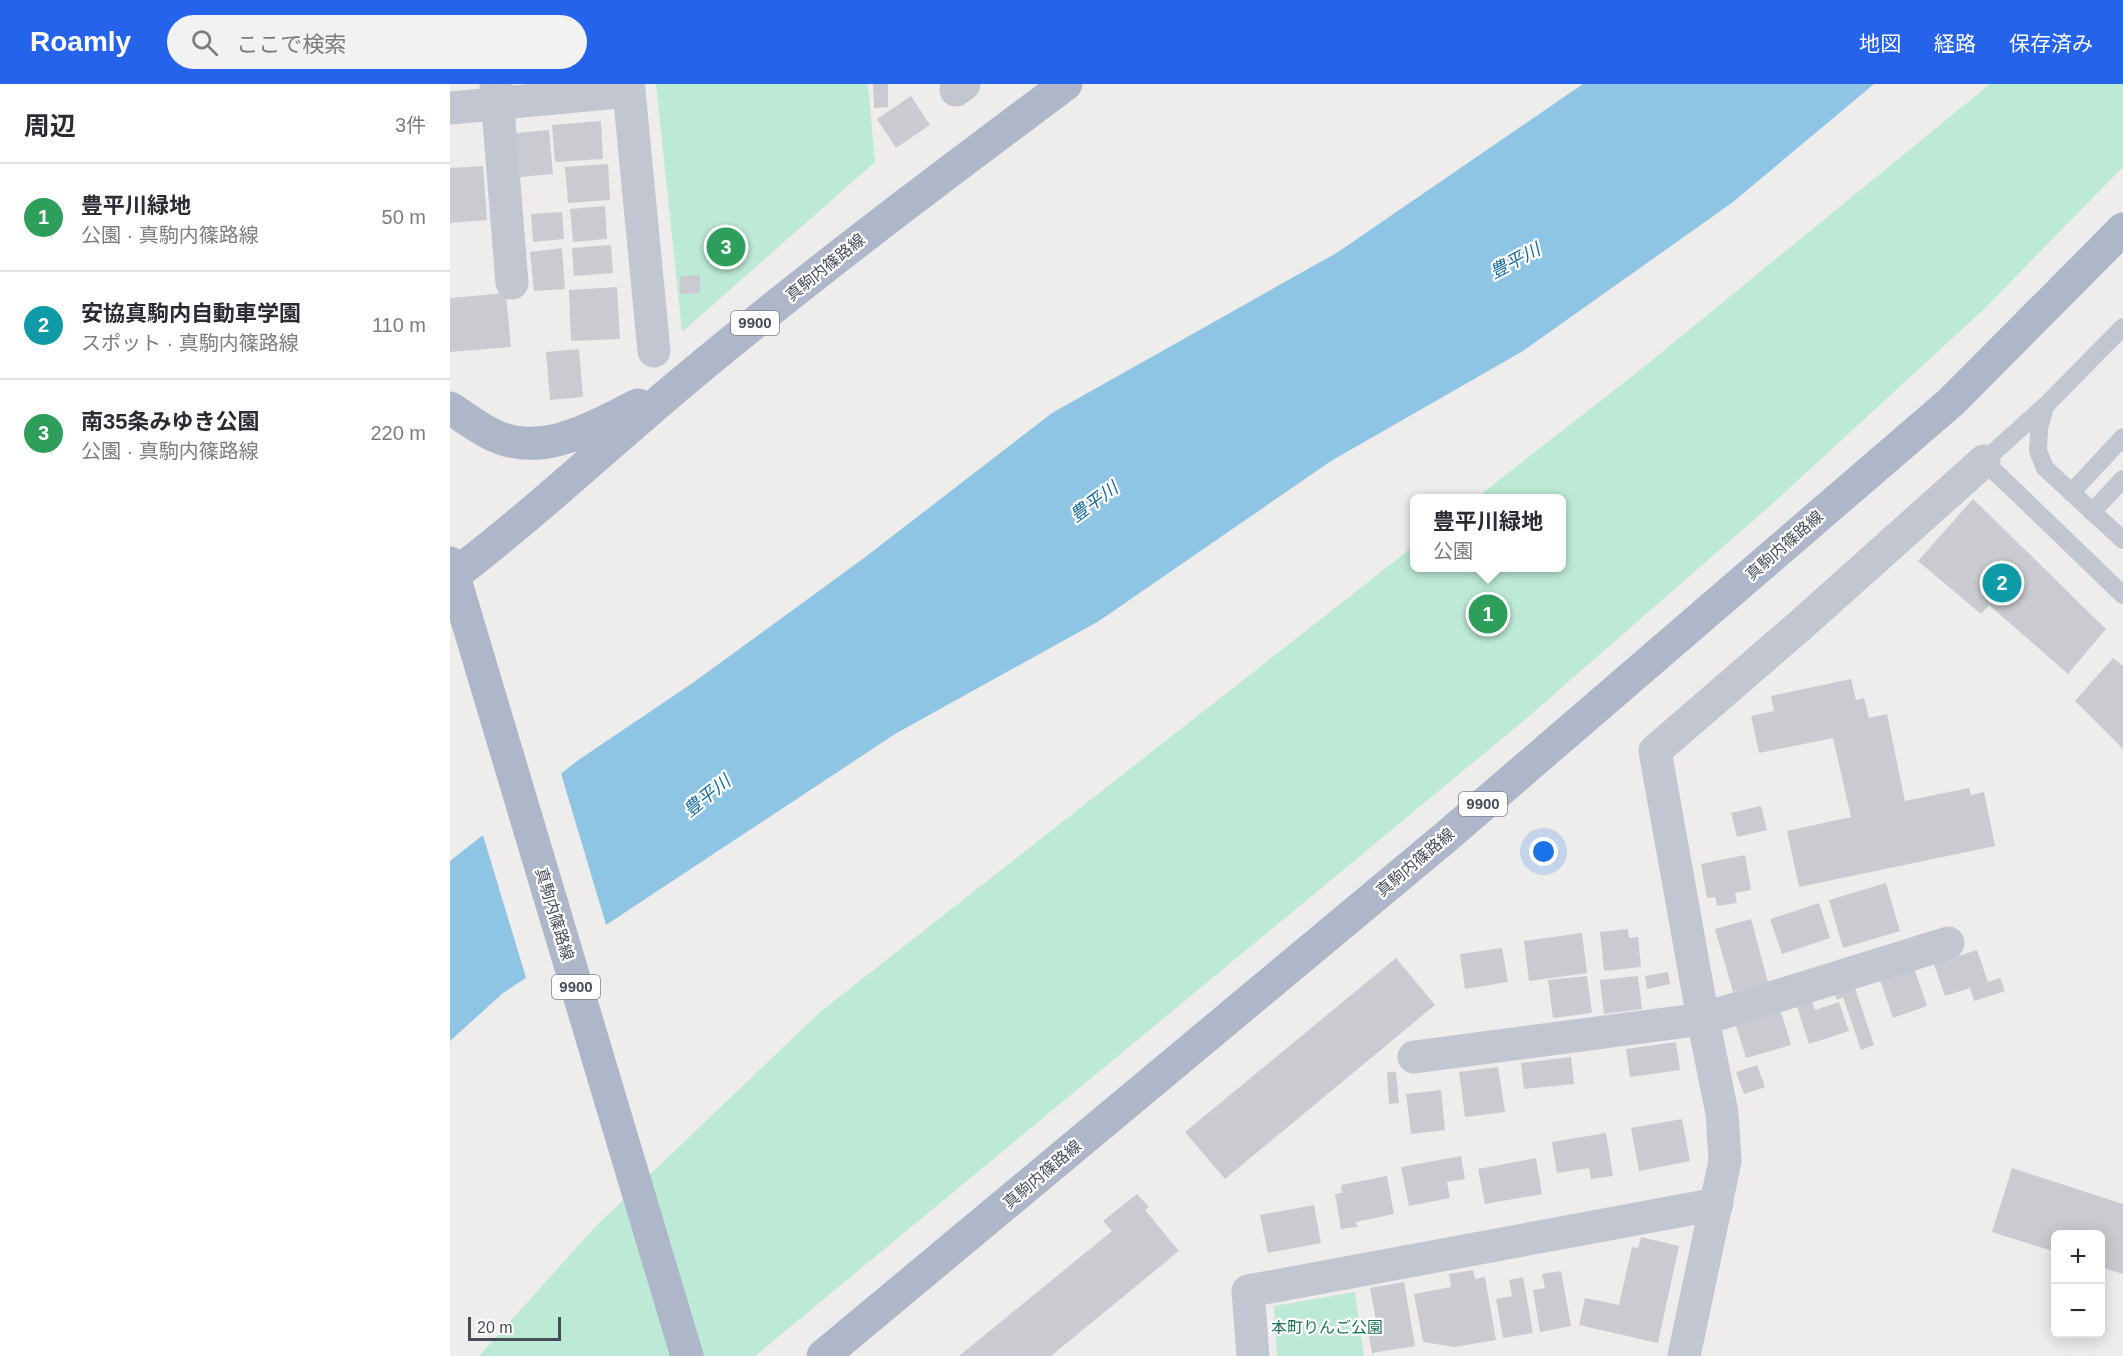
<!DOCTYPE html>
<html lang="ja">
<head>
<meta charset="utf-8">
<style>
	body { margin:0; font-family:Helvetica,"Noto Sans JP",sans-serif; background:#f2f2f3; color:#2b2b33 }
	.controls { position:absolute; right:18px; bottom:18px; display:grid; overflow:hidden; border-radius:9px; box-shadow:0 3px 15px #0003 }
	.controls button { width:54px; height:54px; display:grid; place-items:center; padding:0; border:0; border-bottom:2px solid #e1e1e2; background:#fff; color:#2b2b33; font:30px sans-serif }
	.scale { position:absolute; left:18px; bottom:15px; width:93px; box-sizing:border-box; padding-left:6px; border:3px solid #464d58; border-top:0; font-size:16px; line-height:21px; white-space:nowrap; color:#464d58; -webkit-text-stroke:4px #fff; paint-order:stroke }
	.you { position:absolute; left:1094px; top:768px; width:21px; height:21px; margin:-15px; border:4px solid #fff; border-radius:50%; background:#1a73e8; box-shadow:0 0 0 9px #1a73e833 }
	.badge { display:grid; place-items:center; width:39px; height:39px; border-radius:50%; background:#2563eb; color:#fff; font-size:20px; font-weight:700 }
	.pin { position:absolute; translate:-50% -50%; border:3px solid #fff; box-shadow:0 2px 6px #0006 }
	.popup { position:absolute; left:960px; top:410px; width:156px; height:78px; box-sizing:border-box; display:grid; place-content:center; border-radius:9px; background:#fff; filter:drop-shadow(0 2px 4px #0005); font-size:20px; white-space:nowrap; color:#7c7c81 }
	.popup b { font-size:22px; color:#2b2b33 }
	.popup::after { content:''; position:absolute; left:50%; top:100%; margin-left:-12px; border:12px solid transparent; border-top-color:#fff }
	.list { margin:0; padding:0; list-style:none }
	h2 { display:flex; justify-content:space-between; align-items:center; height:78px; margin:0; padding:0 24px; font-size:26px }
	h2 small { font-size:20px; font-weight:400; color:#7c7c81 }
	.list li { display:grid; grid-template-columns:39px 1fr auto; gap:18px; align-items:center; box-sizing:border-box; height:108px; padding:0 24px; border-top:2px solid #e1e1e2 }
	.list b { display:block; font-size:22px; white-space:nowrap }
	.list p { margin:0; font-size:20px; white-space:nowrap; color:#7c7c81 }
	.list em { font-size:20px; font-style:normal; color:#7c7c81 }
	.icon { flex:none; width:33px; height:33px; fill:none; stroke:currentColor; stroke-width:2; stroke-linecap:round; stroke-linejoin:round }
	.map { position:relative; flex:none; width:1673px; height:1272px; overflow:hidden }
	header { display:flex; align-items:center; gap:36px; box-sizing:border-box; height:84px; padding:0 30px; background:#2563eb; color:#fff }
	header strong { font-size:28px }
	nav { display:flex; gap:33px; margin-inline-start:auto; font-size:21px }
	.search { width:420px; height:54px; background:#f2f2f3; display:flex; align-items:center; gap:15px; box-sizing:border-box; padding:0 21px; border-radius:33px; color:#7c7c81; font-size:22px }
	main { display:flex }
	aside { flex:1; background:#fff }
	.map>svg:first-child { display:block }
	.green { fill:#bdead6 }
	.water { fill:#8ec4e4 }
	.pier { fill:#efedec }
	.building { fill:#cacbd1 }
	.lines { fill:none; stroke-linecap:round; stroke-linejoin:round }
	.lane { stroke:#c1c6d1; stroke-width:18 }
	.street { stroke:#c1c6d1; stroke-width:33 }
	.primary { stroke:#aeb7ca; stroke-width:33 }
	.labels { text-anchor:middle; stroke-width:4.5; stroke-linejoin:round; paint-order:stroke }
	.shield { fill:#fff; stroke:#7e828a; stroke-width:1.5 }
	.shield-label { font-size:15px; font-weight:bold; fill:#464d58 }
	.street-label { font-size:16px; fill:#464d58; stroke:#fff }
	.park-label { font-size:16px; fill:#1d7357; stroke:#fff }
	.water-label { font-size:18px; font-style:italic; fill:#17699b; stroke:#fff }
</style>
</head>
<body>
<header>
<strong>Roamly</strong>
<div class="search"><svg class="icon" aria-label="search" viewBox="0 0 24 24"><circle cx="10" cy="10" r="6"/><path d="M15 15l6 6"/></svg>ここで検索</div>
<nav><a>地図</a><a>経路</a><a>保存済み</a></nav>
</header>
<main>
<aside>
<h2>周辺<small>3件</small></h2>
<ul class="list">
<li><span class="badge" style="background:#2e9e5b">1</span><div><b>豊平川緑地</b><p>公園 · 真駒内篠路線</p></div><em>50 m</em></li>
<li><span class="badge" style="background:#0f9aa8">2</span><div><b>安協真駒内自動車学園</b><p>スポット · 真駒内篠路線</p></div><em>110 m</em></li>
<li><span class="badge" style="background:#2e9e5b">3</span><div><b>南35条みゆき公園</b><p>公園 · 真駒内篠路線</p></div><em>220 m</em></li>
</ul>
</aside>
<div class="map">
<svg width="1673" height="1272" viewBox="0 0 1673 1272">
	<rect width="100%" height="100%" fill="#efedec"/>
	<g class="green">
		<path d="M206,0H418L425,78L232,248Z"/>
		<path d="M1540,0H1673V83L1532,227L1321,421L1071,639L305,1272H29L145,1143L370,928L964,462V484H1112V414H1026L1190,286Z"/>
		<path d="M905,1208L914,1272H827L824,1222Z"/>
	</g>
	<path class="water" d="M1133,0H1424L1283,118L1073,267L881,377L649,537L445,650L53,909L0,957V777L127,677L244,598L414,474L602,329L888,168Z"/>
	<path class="pier" d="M110,686L157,844L77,897L32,748Z"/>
	<g class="building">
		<path d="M423,0H438V23L424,24Z"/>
		<path d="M461,12L480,41L446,64L427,35Z"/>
		<path d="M151,37L153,75L105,78L102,41Z"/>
		<path d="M99,46L103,90L70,93L66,49Z"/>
		<path d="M158,80L160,116L118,119L115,83Z"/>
		<path d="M33,82L37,136L0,139V84Z"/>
		<path d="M155,122L157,155L123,158L120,125Z"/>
		<path d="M112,128L114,155L83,158L81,130Z"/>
		<path d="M161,161L163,189L124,192L122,164Z"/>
		<path d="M112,164L115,205L84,207L80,168Z"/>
		<path d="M250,191V209L230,210V192Z"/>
		<path d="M167,203L170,255L121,257L119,206Z"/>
		<path d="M56,209L61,263L0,268V214Z"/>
		<path d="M129,265L133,313L100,316L96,268Z"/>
		<path d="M1523,415L1656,545L1618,590L1539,521L1531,530L1468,477Z"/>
		<path d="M1663,574L1673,582V665L1625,617Z"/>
		<path d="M1401,595L1406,616L1414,614L1419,634L1437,630L1455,717L1519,704L1521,711L1534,708L1545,762L1349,803L1337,747L1401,733L1383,654L1309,669L1301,632L1324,627L1321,612Z"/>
		<path d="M1311,722L1317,746L1287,753L1281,729Z"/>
		<path d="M1295,771L1301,806L1285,809L1287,819L1267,822L1265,813L1257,814L1251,780Z"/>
		<path d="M1436,799L1450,847L1393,864L1379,816Z"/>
		<path d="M1369,819L1380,854L1332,870L1320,835Z"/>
		<path d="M1301,835L1318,898L1283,908L1265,845Z"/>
		<path d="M1178,845L1179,854L1188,853L1191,883L1154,887L1150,848Z"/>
		<path d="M1132,849L1137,889L1079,897L1074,857Z"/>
		<path d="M1052,864L1058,898L1015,905L1010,870Z"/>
		<path d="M1527,866L1538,898L1550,894L1555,907L1524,917L1520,904L1495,912L1484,880Z"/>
		<path d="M946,874L985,921L775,1095L735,1048Z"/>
		<path d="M1464,884L1477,922L1443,934L1430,896Z"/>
		<path d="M1218,888L1220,900L1197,905L1195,892Z"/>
		<path d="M1137,892L1142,929L1103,934L1098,896Z"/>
		<path d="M1188,892L1192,925L1154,930L1150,896Z"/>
		<path d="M1404,901L1424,961L1411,966L1393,913L1387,916L1384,907Z"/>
		<path d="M1361,915L1365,926L1389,918L1399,947L1359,960L1346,920Z"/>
		<path d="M1331,928L1341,961L1296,974L1286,942Z"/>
		<path d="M1226,958L1230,986L1180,993L1176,965Z"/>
		<path d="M1121,973L1124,1000L1074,1005L1071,979Z"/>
		<path d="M1307,981L1315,1003L1294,1010L1286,988Z"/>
		<path d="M1048,983L1055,1028L1015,1033L1009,988Z"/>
		<path d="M937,988H946L949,1019L939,1020Z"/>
		<path d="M991,1006L995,1046L961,1050L956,1010Z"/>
		<path d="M1232,1035L1240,1077L1189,1087L1181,1044Z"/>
		<path d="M1156,1049L1163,1092L1141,1095L1139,1084L1107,1089L1102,1058Z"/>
		<path d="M1011,1072L1015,1095L997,1098L1000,1114L959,1122L951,1083Z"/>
		<path d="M1086,1074L1092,1110L1035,1120L1028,1085Z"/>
		<path d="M1562,1084L1673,1120V1190L1650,1183V1150H1606V1168L1542,1148Z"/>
		<path d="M937,1092L944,1130L906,1138L907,1143L891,1145L885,1110L892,1109L891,1101Z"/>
		<path d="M687,1110L699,1123L695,1126L729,1167L601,1272H509L662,1147L653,1137Z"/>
		<path d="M864,1121L871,1159L818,1169L810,1131Z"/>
		<path d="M1191,1153L1229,1162L1208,1259L1129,1241L1135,1214L1169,1221L1182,1163L1188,1164Z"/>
		<path d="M1023,1186L1025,1195L1035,1193L1046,1256L1004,1263L973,1258L964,1210L1001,1203L999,1190Z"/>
		<path d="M1111,1187L1121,1242L1090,1248L1083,1206L1095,1204L1092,1190Z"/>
		<path d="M1073,1193L1083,1249L1053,1254L1046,1215L1062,1212L1059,1196Z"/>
		<path d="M954,1198L965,1262L922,1269L917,1244L927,1242L920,1204Z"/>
	</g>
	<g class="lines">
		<g class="lane">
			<path d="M1673,243L1595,322L1589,345L1588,367L1595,384L1673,456"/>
			<path d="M1595,322L1534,377L1673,511"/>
			<path d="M1621,409L1673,353"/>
			<path d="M1642,428L1673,395"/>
		</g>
		<g class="street">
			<path d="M46,0L62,199"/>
			<path d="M506,6L514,0"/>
			<path d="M179,7L204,267"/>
			<path d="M0,24L179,7L178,0"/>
			<path d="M964,973L1253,935L1498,859"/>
			<path d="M803,1272L798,1207L1267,1120"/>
			<path d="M1234,1272L1275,1077L1272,1029L1253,935L1205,667L1353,539L1534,377"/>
		</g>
		<g class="primary">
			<path d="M0,324C14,333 28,344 43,351C93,375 144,342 188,321"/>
			<path d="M0,479L237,1272"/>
			<path d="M4,491C82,432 154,364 229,301C354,196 485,98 616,0"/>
			<path d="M373,1272L997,752L1501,318L1673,145"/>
		</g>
	</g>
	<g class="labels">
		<g class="shield">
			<rect x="281" y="227" width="48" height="24" rx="4.5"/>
			<rect x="1009" y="708" width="48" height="24" rx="4.5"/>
			<rect x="102" y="891" width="48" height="24" rx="4.5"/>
		</g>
		<g class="shield-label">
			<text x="305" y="244">9900</text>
			<text x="1033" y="725">9900</text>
			<text x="126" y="908">9900</text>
		</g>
		<g class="street-label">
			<text transform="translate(375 183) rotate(-39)" y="6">真駒内篠路線</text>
			<text transform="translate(1334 461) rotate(-41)" y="6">真駒内篠路線</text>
			<text transform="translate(965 778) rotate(-40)" y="6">真駒内篠路線</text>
			<text transform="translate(105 830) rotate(73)" y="6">真駒内篠路線</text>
			<text transform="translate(592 1090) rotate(-40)" y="6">真駒内篠路線</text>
		</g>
		<g class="park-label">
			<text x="877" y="1249">本町りんご公園</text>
		</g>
		<g class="water-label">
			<text transform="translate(1065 177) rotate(-28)" y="6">豊平川</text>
			<text transform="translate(644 418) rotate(-36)" y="6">豊平川</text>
			<text transform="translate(257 712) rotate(-39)" y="6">豊平川</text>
		</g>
	</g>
</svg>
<div class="controls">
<button>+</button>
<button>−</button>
</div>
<div class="scale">20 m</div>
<div class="you"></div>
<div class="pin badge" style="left:1038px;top:530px;background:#2e9e5b">1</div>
<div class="popup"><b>豊平川緑地</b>公園</div>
<div class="pin badge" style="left:1552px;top:499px;background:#0f9aa8">2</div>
<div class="pin badge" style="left:276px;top:163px;background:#2e9e5b">3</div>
</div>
</main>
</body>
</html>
